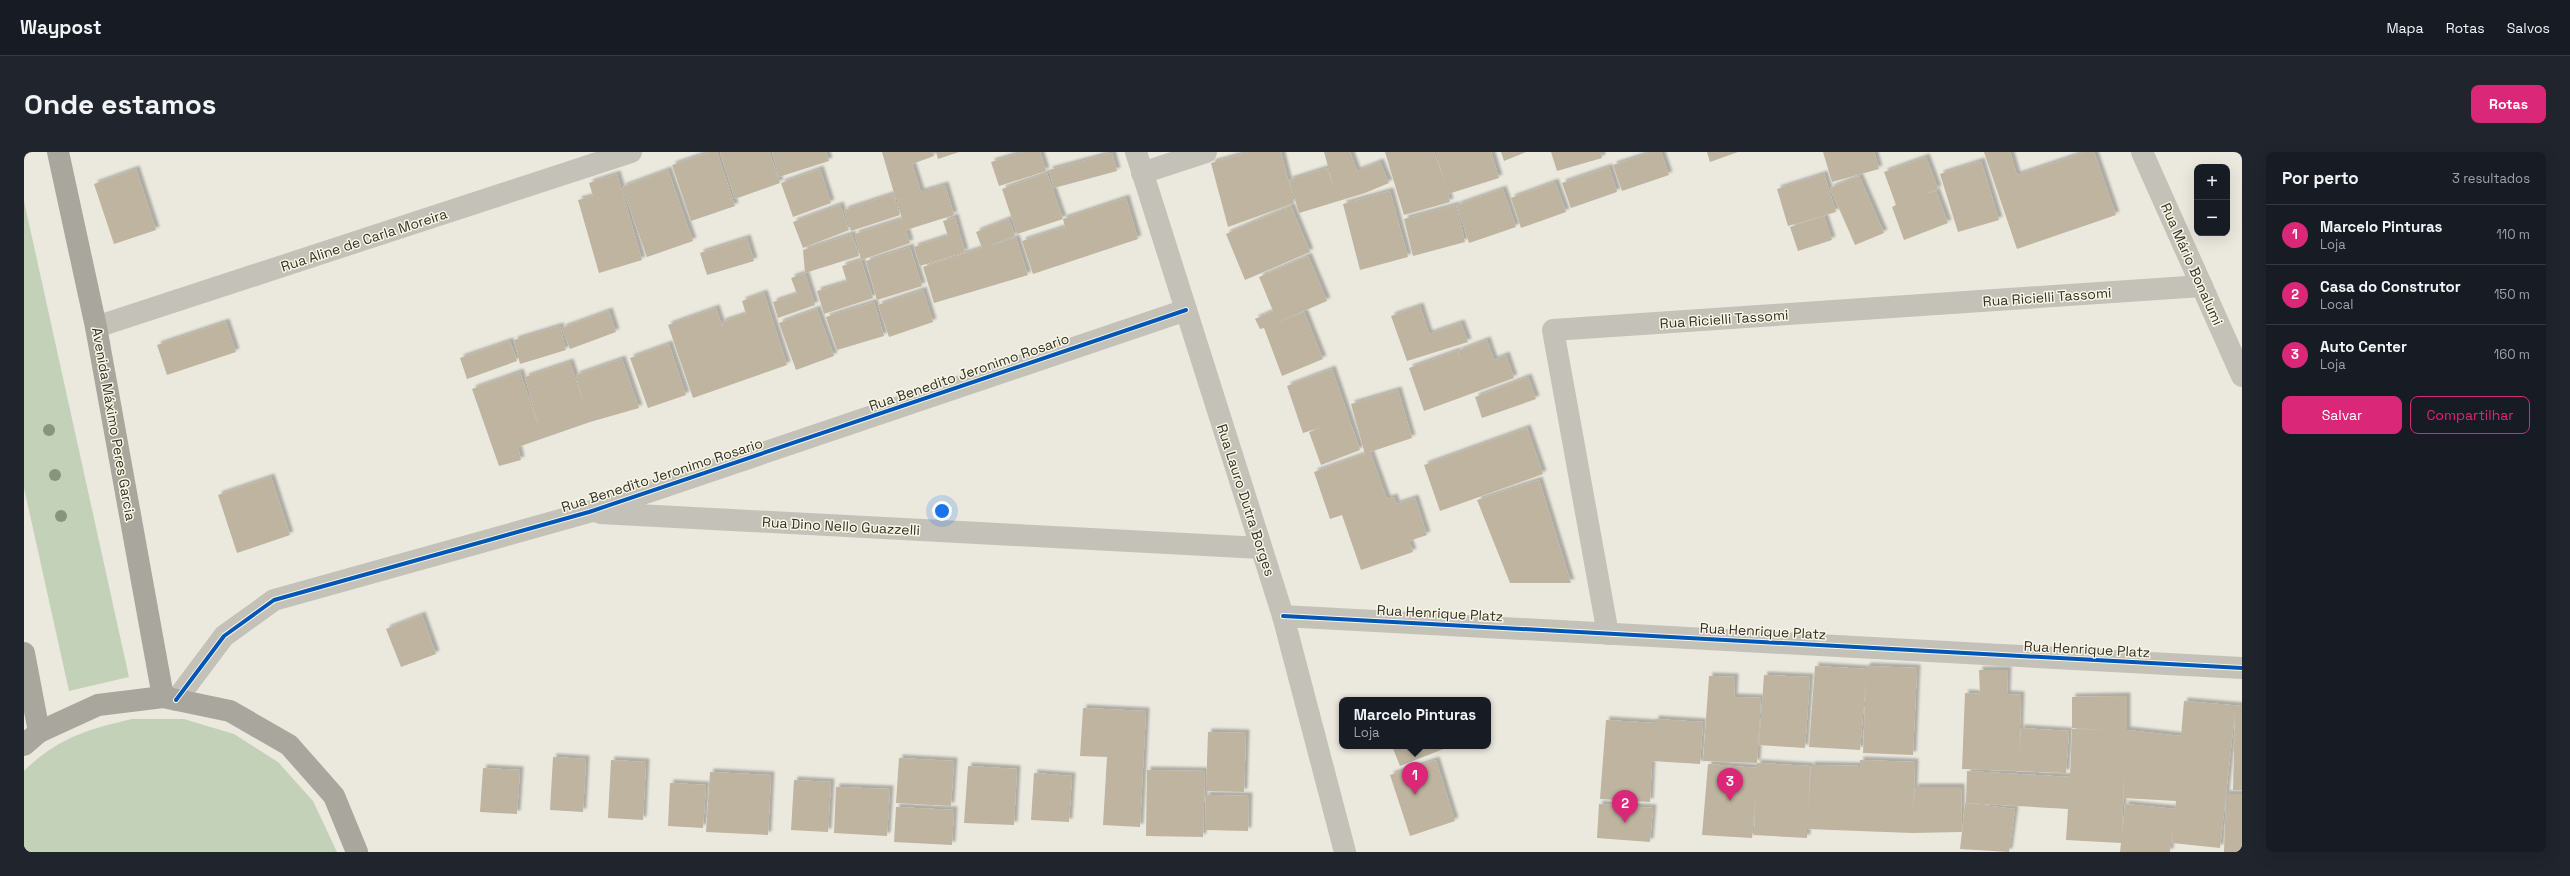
<!DOCTYPE html>
<html lang="pt">
<head>
<meta charset="utf-8">
<style>
	body { margin:0; font-family:"Space Grotesk",sans-serif; background:#20242c; color:#f1f3f6 }
	.controls { position:absolute; right:12px; top:12px; display:grid; overflow:hidden; border-radius:8px; box-shadow:0 4px 16px #0002 }
	.controls button { width:36px; height:36px; display:grid; place-items:center; padding:0; border:0; border-bottom:1px solid #363941; background:#171b24; color:#f1f3f6; font:20px sans-serif }
	.you { position:absolute; left:918px; top:359px; width:14px; height:14px; margin:-10px; border:3px solid #fff; border-radius:50%; background:#1a73e8; box-shadow:0 0 0 6px #1a73e833 }
	.badge { display:grid; place-items:center; width:26px; height:26px; border-radius:50%; background:#db2777; color:#fff; font-size:13px; font-weight:700 }
	.pin { position:absolute; translate:-50% -33px; filter:drop-shadow(0 1px 2px #0008) }
	.pin::after { content:''; position:absolute; top:21px; width:14px; height:12px; background:inherit; clip-path:polygon(0 0,100% 0,50% 100%) }
	.popup { position:absolute; left:1315px; top:545px; width:152px; height:52px; box-sizing:border-box; display:grid; place-content:center; border-radius:8px; background:#171b24; filter:drop-shadow(0 1px 3px #0005); font-size:13px; white-space:nowrap; color:#9ea1a6 }
	.popup b { font-size:15px; color:#f1f3f6 }
	.popup::after { content:''; position:absolute; left:50%; top:100%; margin-left:-8px; border:8px solid transparent; border-top-color:#171b24 }
	.list { margin:0; padding:0; list-style:none }
	h2 { display:flex; justify-content:space-between; align-items:center; height:52px; margin:0; padding:0 16px; font-size:17px }
	h2 small { font-size:13px; font-weight:400; color:#9ea1a6 }
	.list li { display:grid; grid-template-columns:26px 1fr auto; gap:12px; align-items:center; box-sizing:border-box; height:60px; padding:0 16px; border-top:1px solid #363941 }
	.list b { display:block; font-size:15px; white-space:nowrap }
	.list p { margin:0; font-size:13px; white-space:nowrap; color:#9ea1a6 }
	.list em { font-size:13px; font-style:normal; color:#9ea1a6 }
	.actions { display:flex; gap:8px; padding:12px 16px }
	.actions a { flex:1; padding:9px 0; border:1px solid #db2777; border-radius:8px; text-align:center; font-size:14px; color:#db2777 }
	.actions .main { background:#db2777; color:#fff }
	.map { position:relative; flex:none; width:2218px; height:700px; overflow:hidden; border-radius:8px }
	header { display:flex; align-items:center; gap:24px; box-sizing:border-box; height:56px; padding:0 20px; background:#171b24; border-bottom:1px solid #363941 }
	header strong { font-size:19px }
	nav { display:flex; gap:22px; margin-inline-start:auto; font-size:14px }
	.intro { display:flex; align-items:center; justify-content:space-between; box-sizing:border-box; height:96px; padding:0 24px }
	h1 { margin:0; font-size:28px }
	.button { padding:10px 18px; border-radius:8px; background:#db2777; color:#fff; font-size:14px; font-weight:700 }
	main { display:flex; gap:24px; padding:0 24px }
	aside { flex:1; background:#171b24; border-radius:8px; box-shadow:0 4px 16px #0002 }
	.map>svg:first-child { display:block }
	.green { fill:#c4d1b9 }
	.building { fill:#beb4a0; fill-rule:evenodd; filter:url(#shadow) }
	.lines { fill:none; stroke-linecap:round; stroke-linejoin:round }
	.street { stroke:#c4c1b8; stroke-width:22 }
	.primary { stroke:#a9a69d; stroke-width:22 }
	.cycleway-casing { stroke:#f8f6e5; stroke-width:6 }
	.cycleway { stroke:#0057b8; stroke-width:4 }
	.tree { fill:#87957c }
	.labels { text-anchor:middle; stroke-width:3; stroke-linejoin:round; paint-order:stroke }
	.street-label { font-size:14px; fill:#342f26; stroke:#f8f6e5 }
</style>
</head>
<body>
<header>
<strong>Waypost</strong>
<nav><a>Mapa</a><a>Rotas</a><a>Salvos</a></nav>
</header>
<div class="intro"><h1>Onde estamos</h1><a class="button">Rotas</a></div>
<main>
<div class="map">
<svg width="2218" height="700" viewBox="0 0 2218 700">
	<defs>
		<filter id="shadow"><feDropShadow dx="3.5" dy="-3.5" stdDeviation="1" flood-color="#0004"/></filter>
	</defs>
	<rect width="100%" height="100%" fill="#ebe9de"/>
	<g class="green">
		<path d="M0,49L105,525L45,539L0,336Z"/>
		<path d="M108,567H160L210,582L254,610L289,649L313,700H0V619C33,586 65,577 108,567Z"/>
	</g>
	<g class="building">
		<path d="M686,0H693L711,54L667,69L648,13Z"/>
		<path d="M696,0H745L756,31L711,47Z"/>
		<path d="M748,0H802L805,9L755,25Z"/>
		<path d="M858,0H908L910,4L888,12L897,40L921,33L930,63L882,78L886,91L837,108L831,82L878,67L873,48L886,44L872,48Z"/>
		<path d="M912,0H935L914,7Z"/>
		<path d="M1000,0H1016L1022,19L975,34L967,10Z"/>
		<path d="M1226,0H1257L1270,51L1204,75L1187,11Z"/>
		<path d="M1300,0H1326L1333,19L1356,10L1365,31L1341,41L1275,61L1265,28L1303,16L1311,40Z"/>
		<path d="M1361,0H1410L1421,31L1412,0H1467L1475,26L1424,42L1426,50L1380,63Z"/>
		<path d="M1477,0H1502L1480,9Z"/>
		<path d="M1527,0H1577L1578,6L1533,19Z"/>
		<path d="M1629,0H1637L1645,23L1598,39L1589,13Z"/>
		<path d="M1683,0H1714L1686,10Z"/>
		<path d="M1799,0H1850L1855,17L1808,30Z"/>
		<path d="M1960,0H1986L1993,23L2062,0H2070L2092,63L1993,97Z"/>
		<path d="M1088,1L1093,19L1030,36L1025,18Z"/>
		<path d="M1902,5L1914,37L1898,43L1912,39L1924,71L1880,88L1868,55L1872,53L1860,20Z"/>
		<path d="M1957,9L1975,68L1934,80L1916,22Z"/>
		<path d="M1585,15L1593,40L1547,56L1538,31Z"/>
		<path d="M112,17L132,78L90,92L70,32Z"/>
		<path d="M796,17L807,51L769,65L757,31Z"/>
		<path d="M644,18L669,89L623,105L598,35Z"/>
		<path d="M1023,21L1039,67L1102,46L1114,87L1009,122L998,89L1041,75L1039,67L993,82L978,37Z"/>
		<path d="M593,22L618,108L575,121L554,48L569,44L565,31Z"/>
		<path d="M1800,22L1812,60L1764,74L1753,37Z"/>
		<path d="M1835,24L1860,81L1831,93L1806,36Z"/>
		<path d="M1531,30L1542,60L1497,76L1487,46Z"/>
		<path d="M1479,37L1492,75L1445,91L1433,53Z"/>
		<path d="M1366,39L1384,105L1336,118L1319,52Z"/>
		<path d="M869,42L876,63L827,79L820,58Z"/>
		<path d="M816,53L825,78L779,96L769,70Z"/>
		<path d="M1432,53L1441,90L1389,104L1380,67Z"/>
		<path d="M1267,54L1286,100L1221,128L1202,82Z"/>
		<path d="M1800,64L1808,88L1774,99L1766,75Z"/>
		<path d="M931,65L941,100L896,114L890,95L924,84L919,69Z"/>
		<path d="M985,67L991,84L962,95L992,86L1004,123L910,151L899,115L958,96L952,80Z"/>
		<path d="M828,82L835,104L781,121L779,98Z"/>
		<path d="M723,86L730,109L683,123L676,101Z"/>
		<path d="M886,95L898,134L853,148L842,109Z"/>
		<path d="M1284,104L1303,149L1247,173L1280,160L1299,207L1258,224L1240,176L1236,177L1231,167L1249,159L1235,125Z"/>
		<path d="M837,108L849,146L800,162L793,139L823,130L818,114Z"/>
		<path d="M781,121L791,153L754,166L749,150L773,142L767,126Z"/>
		<path d="M899,138L909,170L865,185L854,153Z"/>
		<path d="M740,141L763,213L669,246L644,173L692,156L699,177L698,170L722,162L718,149Z"/>
		<path d="M850,150L860,184L813,198L802,165Z"/>
		<path d="M1396,154L1405,182L1437,171L1444,190L1383,209L1367,164Z"/>
		<path d="M793,157L810,204L772,218L755,171Z"/>
		<path d="M585,159L592,180L546,197L538,176Z"/>
		<path d="M202,170L212,200L143,223L133,193Z"/>
		<path d="M536,174L542,198L496,212L490,188Z"/>
		<path d="M1463,188L1470,208L1482,203L1490,226L1400,259L1385,216L1433,199L1438,211L1434,199Z"/>
		<path d="M486,189L493,209L443,227L436,206Z"/>
		<path d="M645,192L662,243L624,256L606,206Z"/>
		<path d="M598,207L615,256L566,270L494,295L497,308L475,314L448,237L496,220L516,279L501,225L546,210L559,250L552,223Z"/>
		<path d="M1308,217L1336,298L1297,313L1285,280L1304,273L1279,281L1263,234Z"/>
		<path d="M1504,225L1512,247L1458,266L1451,245Z"/>
		<path d="M1374,238L1388,286L1346,300L1363,347L1370,345L1375,359L1373,352L1391,346L1403,383L1385,389L1389,400L1337,418L1318,363L1306,367L1290,320L1341,302L1327,252Z"/>
		<path d="M1503,276L1519,322L1416,359L1400,313Z"/>
		<path d="M247,325L266,383L213,401L194,343Z"/>
		<path d="M1515,328L1547,431H1486L1453,348Z"/>
		<path d="M398,463L412,502L377,515L362,477Z"/>
		<path d="M1791,514L1842,517L1843,514L1893,516L1889,603L1839,601L1842,528L1836,598L1785,595Z"/>
		<path d="M1955,518H1984L1983,542L1997,543L1995,606L1997,576L2045,579L2042,621L1938,617L1941,541L1956,542Z"/>
		<path d="M1740,523L1786,525L1781,596L1735,593Z"/>
		<path d="M1685,524L1711,525L1710,545L1737,546L1733,611L1786,614L1784,663L1787,613L1836,614V608L1891,610L1889,662L1891,635H1937L1938,680L1941,651L1991,657L1985,700L1936,697L1938,680L1888,681L1783,677V686L1730,683L1732,641L1728,686L1678,683L1684,612L1733,616V611L1679,609Z"/>
		<path d="M2103,544V578L2157,584L2160,549L2218,554V638H2209L2211,560L2196,696L2148,691L2149,674L2146,700H2096L2097,691L2042,688L2044,657L1942,651L1943,619L2046,625L2048,577L2086,578L2048,576V545ZM2100,622V646L2152,649L2151,657L2101,652L2098,685Z"/>
		<path d="M1059,556L1122,559L1116,675L1079,673L1083,605L1056,604Z"/>
		<path d="M1631,567L1679,570L1676,612L1628,609L1626,650L1576,647L1582,568L1631,571Z"/>
		<path d="M1184,580L1222,581L1220,640L1182,639Z"/>
		<path d="M1368,594H1427L1376,614Z"/>
		<path d="M529,605L562,607L559,660L526,658Z"/>
		<path d="M875,606L930,609L927,654L872,651Z"/>
		<path d="M587,608L622,610L619,668L584,666Z"/>
		<path d="M1412,608L1431,669L1386,684L1366,623Z"/>
		<path d="M944,614L993,617L990,673L940,671Z"/>
		<path d="M459,616L496,618L493,662L456,660Z"/>
		<path d="M1123,618L1181,619L1179,685L1122,684Z"/>
		<path d="M686,620L747,623L744,683L682,680Z"/>
		<path d="M1010,621L1048,624L1045,670L1007,668Z"/>
		<path d="M770,628L807,630L804,680L767,678Z"/>
		<path d="M646,631L682,633L679,676L644,674Z"/>
		<path d="M812,635L866,637L863,684L810,681Z"/>
		<path d="M2202,642H2218V700H2200Z"/>
		<path d="M1182,643L1225,644L1224,679L1181,678Z"/>
		<path d="M1575,652L1629,656L1626,690L1573,686Z"/>
		<path d="M872,655L930,658L928,693L870,690Z"/>
	</g>
	<g class="lines">
		<g class="street">
			<path d="M1112,0L1259,464L1321,700"/>
			<path d="M2118,0L2218,224"/>
			<path d="M1118,21L1182,0"/>
			<path d="M72,175L607,0"/>
			<path d="M576,361L1237,396"/>
			<path d="M1259,464L2218,516"/>
			<path d="M1584,482L1529,178L2178,134"/>
			<path d="M152,548L200,484L250,448L565,360L1162,158"/>
		</g>
		<g class="primary">
			<path d="M34,0L72,175L139,545"/>
			<path d="M0,501L15,580"/>
			<path d="M0,593L15,580L74,553L139,545L206,559L265,593L310,644L333,700"/>
		</g>
		<defs>
			<g id="cycleway">
				<path d="M1259,464L2218,516"/>
				<path d="M152,548L200,484L250,448L565,360L1162,158"/>
			</g>
		</defs>
		<use href="#cycleway" class="cycleway-casing"/>
		<use href="#cycleway" class="cycleway"/>
	</g>
	<g class="tree">
		<circle cx="25" cy="278" r="6"/>
		<circle cx="31" cy="323" r="6"/>
		<circle cx="37" cy="364" r="6"/>
	</g>
	<g class="labels">
		<g class="street-label">
			<text transform="translate(340 88) rotate(-18)" y="5">Rua Aline de Carla Moreira</text>
			<text transform="translate(2168 112) rotate(66)" y="5">Rua Mário Bonalumi</text>
			<text transform="translate(2023 145) rotate(-4)" y="5">Rua Ricielli Tassomi</text>
			<text transform="translate(1700 167) rotate(-4)" y="5">Rua Ricielli Tassomi</text>
			<text transform="translate(945 220) rotate(-19)" y="5">Rua Benedito Jeronimo Rosario</text>
			<text transform="translate(90 272) rotate(80)" y="5">Avenida Máximo Peres Garcia</text>
			<text transform="translate(638 323) rotate(-18)" y="5">Rua Benedito Jeronimo Rosario</text>
			<text transform="translate(1222 348) rotate(72)" y="5">Rua Lauro Dutra Borges</text>
			<text transform="translate(817 374) rotate(3)" y="5">Rua Dino Nello Guazzelli</text>
			<text transform="translate(1416 461) rotate(3)" y="5">Rua Henrique Platz</text>
			<text transform="translate(1739 479) rotate(3)" y="5">Rua Henrique Platz</text>
			<text transform="translate(2063 497) rotate(3)" y="5">Rua Henrique Platz</text>
		</g>
	</g>
</svg>
<div class="controls">
<button>+</button>
<button>−</button>
</div>
<div class="you"></div>
<div class="pin badge" style="left:1391px;top:643px">1</div>
<div class="popup"><b>Marcelo Pinturas</b>Loja</div>
<div class="pin badge" style="left:1601px;top:671px">2</div>
<div class="pin badge" style="left:1706px;top:649px">3</div>
</div>
<aside>
<h2>Por perto<small>3 resultados</small></h2>
<ul class="list">
<li><span class="badge">1</span><div><b>Marcelo Pinturas</b><p>Loja</p></div><em>110 m</em></li>
<li><span class="badge">2</span><div><b>Casa do Construtor</b><p>Local</p></div><em>150 m</em></li>
<li><span class="badge">3</span><div><b>Auto Center</b><p>Loja</p></div><em>160 m</em></li>
</ul>
<div class="actions"><a class="main">Salvar</a><a>Compartilhar</a></div>
</aside>
</main>
</body>
</html>
